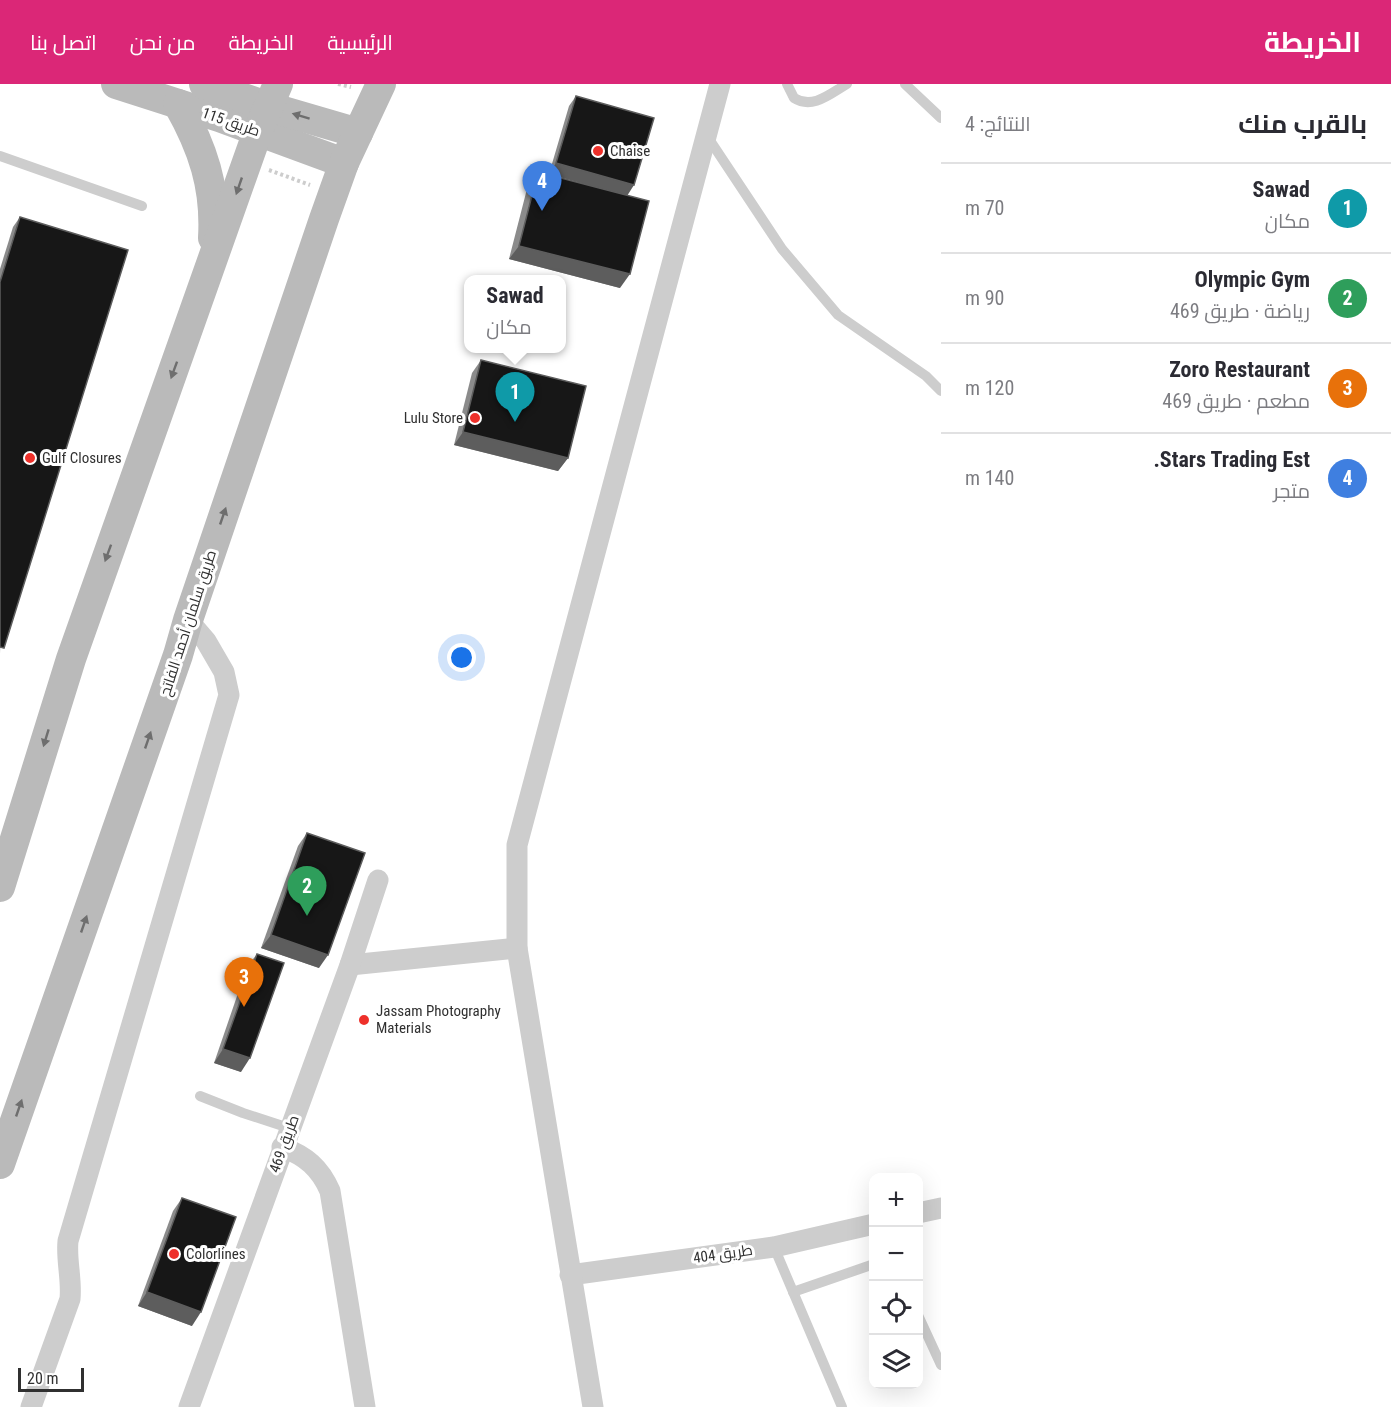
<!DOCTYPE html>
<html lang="ar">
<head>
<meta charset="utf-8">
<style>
	body { margin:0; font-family:"Roboto Condensed",Cairo,sans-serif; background:#f7f7f7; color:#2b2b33; direction:rtl }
	.controls { position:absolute; right:18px; bottom:18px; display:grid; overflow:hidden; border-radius:12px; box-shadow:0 6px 24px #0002 }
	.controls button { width:54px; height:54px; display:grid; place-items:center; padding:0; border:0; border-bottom:2px solid #e1e1e2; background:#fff; color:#2b2b33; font:30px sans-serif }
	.scale { position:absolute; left:18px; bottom:15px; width:66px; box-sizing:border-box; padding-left:6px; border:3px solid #303030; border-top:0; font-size:16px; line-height:21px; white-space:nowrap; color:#303030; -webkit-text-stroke:4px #fff; paint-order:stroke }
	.you { position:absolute; left:462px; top:574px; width:21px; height:21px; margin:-15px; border:4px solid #fff; border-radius:50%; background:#1a73e8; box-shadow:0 0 0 9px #1a73e833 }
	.badge { display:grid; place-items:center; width:39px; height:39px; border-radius:50%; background:#db2777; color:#fff; font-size:20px; font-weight:700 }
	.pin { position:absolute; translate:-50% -50px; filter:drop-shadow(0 2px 3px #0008) }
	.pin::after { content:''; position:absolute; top:32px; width:21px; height:18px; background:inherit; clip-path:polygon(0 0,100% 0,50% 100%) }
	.popup { position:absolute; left:464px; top:191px; width:102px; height:78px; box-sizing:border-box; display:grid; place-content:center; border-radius:12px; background:#fff; filter:drop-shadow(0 2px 4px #0005); font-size:20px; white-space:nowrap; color:#7c7c81 }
	.popup b { font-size:22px; color:#2b2b33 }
	.popup::after { content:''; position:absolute; left:50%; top:100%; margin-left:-12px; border:12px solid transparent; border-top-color:#fff }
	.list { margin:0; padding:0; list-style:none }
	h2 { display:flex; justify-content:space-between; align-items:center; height:78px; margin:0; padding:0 24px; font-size:26px }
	h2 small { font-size:20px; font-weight:400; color:#7c7c81 }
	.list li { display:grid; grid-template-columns:39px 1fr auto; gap:18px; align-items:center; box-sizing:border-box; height:90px; padding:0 24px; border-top:2px solid #e1e1e2 }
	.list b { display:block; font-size:22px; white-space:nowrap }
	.list p { margin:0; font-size:20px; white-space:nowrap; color:#7c7c81 }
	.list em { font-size:20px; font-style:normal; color:#7c7c81 }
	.icon { flex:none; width:33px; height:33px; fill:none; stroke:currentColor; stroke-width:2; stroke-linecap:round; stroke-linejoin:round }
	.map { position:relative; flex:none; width:941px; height:1323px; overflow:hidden; direction:ltr }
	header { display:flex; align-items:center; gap:36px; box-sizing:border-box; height:84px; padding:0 30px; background:#db2777; color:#fff }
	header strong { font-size:28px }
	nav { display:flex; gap:33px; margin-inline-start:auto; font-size:21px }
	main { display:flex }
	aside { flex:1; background:#fff }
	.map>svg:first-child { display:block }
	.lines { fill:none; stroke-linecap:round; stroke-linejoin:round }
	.path { stroke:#cdcdcd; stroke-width:4; stroke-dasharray:3 3; stroke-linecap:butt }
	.lane { stroke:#cdcdcd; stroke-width:10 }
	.street { stroke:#cdcdcd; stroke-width:21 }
	.secondary { stroke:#bababa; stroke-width:30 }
	.wall { fill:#8b8b8b }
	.shaded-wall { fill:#5d5d5d }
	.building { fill:#171717; stroke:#5d5d5d; stroke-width:1.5 }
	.oneway { fill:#6e6e6e }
	.poi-dot { fill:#ee302a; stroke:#fff; stroke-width:2 }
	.labels { text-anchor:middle; stroke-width:6; stroke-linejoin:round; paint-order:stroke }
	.street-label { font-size:15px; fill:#303030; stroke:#fff }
	.poi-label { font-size:15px; fill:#303030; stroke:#fff; text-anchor:start }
</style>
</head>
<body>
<header>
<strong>الخريطة</strong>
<nav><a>الرئيسية</a><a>الخريطة</a><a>من نحن</a><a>اتصل بنا</a></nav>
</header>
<main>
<aside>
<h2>بالقرب منك<small>النتائج: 4</small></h2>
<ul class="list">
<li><span class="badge" style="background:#0f9aa8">1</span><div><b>Sawad</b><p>مكان</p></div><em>70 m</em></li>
<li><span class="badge" style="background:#2e9e5b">2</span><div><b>Olympic Gym</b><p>رياضة · طريق 469</p></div><em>90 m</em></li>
<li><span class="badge" style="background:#e8710a">3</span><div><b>Zoro Restaurant</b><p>مطعم · طريق 469</p></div><em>120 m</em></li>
<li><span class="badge" style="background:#3f7fe0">4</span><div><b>Stars Trading Est.</b><p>متجر</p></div><em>140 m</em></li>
</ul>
</aside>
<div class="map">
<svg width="941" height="1323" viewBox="0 0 941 1323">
	<rect width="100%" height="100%" fill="#fff"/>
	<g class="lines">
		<g class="path">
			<path d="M338,0L351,3"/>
			<path d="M269,86L310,101"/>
		</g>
		<g class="lane">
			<path d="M787,0L794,14C813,26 831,9 847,0"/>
			<path d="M905,0L941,34"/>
			<path d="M707,52L782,165L838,231L926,292L941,307"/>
			<path d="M0,72L142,122"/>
			<path d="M200,1012L243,1029L289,1044"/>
			<path d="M774,1163L842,1323"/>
			<path d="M793,1208L874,1180"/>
			<path d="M918,1231L941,1281"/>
		</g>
		<g class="street">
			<path d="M350,881L517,864"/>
			<path d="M282,1063C306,1072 320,1084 330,1107L365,1323"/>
			<path d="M918,1129L941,1124"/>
			<path d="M570,1191L774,1163L874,1140"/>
			<path d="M31,1323L70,1215C72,1195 66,1176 68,1157L229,611L224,588L206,557L188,536"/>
			<path d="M189,1323L350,881L378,796"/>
			<path d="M593,1323L517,864V761L720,0"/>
		</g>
		<g class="secondary">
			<path d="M116,0L219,33L344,79"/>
			<path d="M204,0L269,23L358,49"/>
			<path d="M178,20C203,64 216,103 213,154"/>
			<path d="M0,803L71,575L258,47L278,0"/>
			<path d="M0,1080L178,571L188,536L324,135L344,79L381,0"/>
		</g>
	</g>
	<g class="wall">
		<path d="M576,12L628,111L620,204L509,175L528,101L538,88L600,104L549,90L569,22Z"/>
		<path d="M20,133L0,569V185L13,143Z"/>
		<path d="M481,276L568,374L558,387L454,361L472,289Z"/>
		<path d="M307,749L319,884L261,864L298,762Z"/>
		<path d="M257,870L241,988L214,979L247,883Z"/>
		<path d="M182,1114L192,1242L138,1222L173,1127Z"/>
	</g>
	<g class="shaded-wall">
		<path d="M556,79L634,101L627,112L549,90Z"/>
		<path d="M519,162L630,190L620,204L509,175Z"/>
		<path d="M463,348L568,374L558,387L454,361Z"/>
		<path d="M271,851L328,871L319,884L261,864Z"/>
		<path d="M223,965L250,974L241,988L214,979Z"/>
		<path d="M147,1208L201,1228L192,1242L138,1222Z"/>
	</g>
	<g class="building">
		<path d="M576,12L654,34L634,101L556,79Z"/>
		<path d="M538,88L649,117L630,190L519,162Z"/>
		<path d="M20,133L128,166L4,564L0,563V198Z"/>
		<path d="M481,276L586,302L568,374L463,348Z"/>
		<path d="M307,749L365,769L328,871L271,851Z"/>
		<path d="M257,870L284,879L250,974L223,965Z"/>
		<path d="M182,1114L236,1133L201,1228L147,1208Z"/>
	</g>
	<defs><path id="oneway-solid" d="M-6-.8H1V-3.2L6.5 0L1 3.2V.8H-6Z" transform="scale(1.5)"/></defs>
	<g class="oneway">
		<use href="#oneway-solid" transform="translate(301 32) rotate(-163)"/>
		<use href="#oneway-solid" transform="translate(239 102) rotate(109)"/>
		<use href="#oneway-solid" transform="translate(174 286) rotate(110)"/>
		<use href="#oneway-solid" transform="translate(223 432) rotate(-71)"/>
		<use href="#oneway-solid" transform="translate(108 469) rotate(110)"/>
		<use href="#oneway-solid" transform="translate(46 654) rotate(107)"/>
		<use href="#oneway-solid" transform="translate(148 656) rotate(-71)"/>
		<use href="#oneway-solid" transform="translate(84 840) rotate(-71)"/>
		<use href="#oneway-solid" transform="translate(19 1024) rotate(-71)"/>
	</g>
	<g class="poi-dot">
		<circle cx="598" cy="67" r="6"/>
		<circle cx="475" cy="334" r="6"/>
		<circle cx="30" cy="374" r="6"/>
		<circle cx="364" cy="936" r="6"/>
		<circle cx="174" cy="1170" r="6"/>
	</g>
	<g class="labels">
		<g class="street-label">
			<text transform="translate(231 38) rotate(19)" y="5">طريق 115</text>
			<text transform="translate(188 539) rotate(-72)" y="5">طريق سلمان أحمد الفاتح</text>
			<text transform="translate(284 1060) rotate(-70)" y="5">طريق 469</text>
			<text transform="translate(723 1170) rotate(-8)" y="5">طريق 404</text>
		</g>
		<g class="poi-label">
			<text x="610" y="72">Chaise</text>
			<text x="463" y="339" text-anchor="end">Lulu Store</text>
			<text x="42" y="379">Gulf Closures</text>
			<text x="376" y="932">Jassam Photography<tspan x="376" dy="17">Materials</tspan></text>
			<text x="186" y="1175">Colorlines</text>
		</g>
	</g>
</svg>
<div class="controls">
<button>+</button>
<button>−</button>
<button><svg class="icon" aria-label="locate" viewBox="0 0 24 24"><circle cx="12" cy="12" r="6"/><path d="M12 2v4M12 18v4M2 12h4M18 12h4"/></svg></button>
<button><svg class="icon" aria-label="layers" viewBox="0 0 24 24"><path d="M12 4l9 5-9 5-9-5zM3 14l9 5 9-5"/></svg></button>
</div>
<div class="scale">20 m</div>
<div class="you"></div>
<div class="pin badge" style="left:515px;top:338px;background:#0f9aa8">1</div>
<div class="popup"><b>Sawad</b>مكان</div>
<div class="pin badge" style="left:307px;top:832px;background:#2e9e5b">2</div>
<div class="pin badge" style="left:244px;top:923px;background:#e8710a">3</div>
<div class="pin badge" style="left:542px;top:127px;background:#3f7fe0">4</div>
</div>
</main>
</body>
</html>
